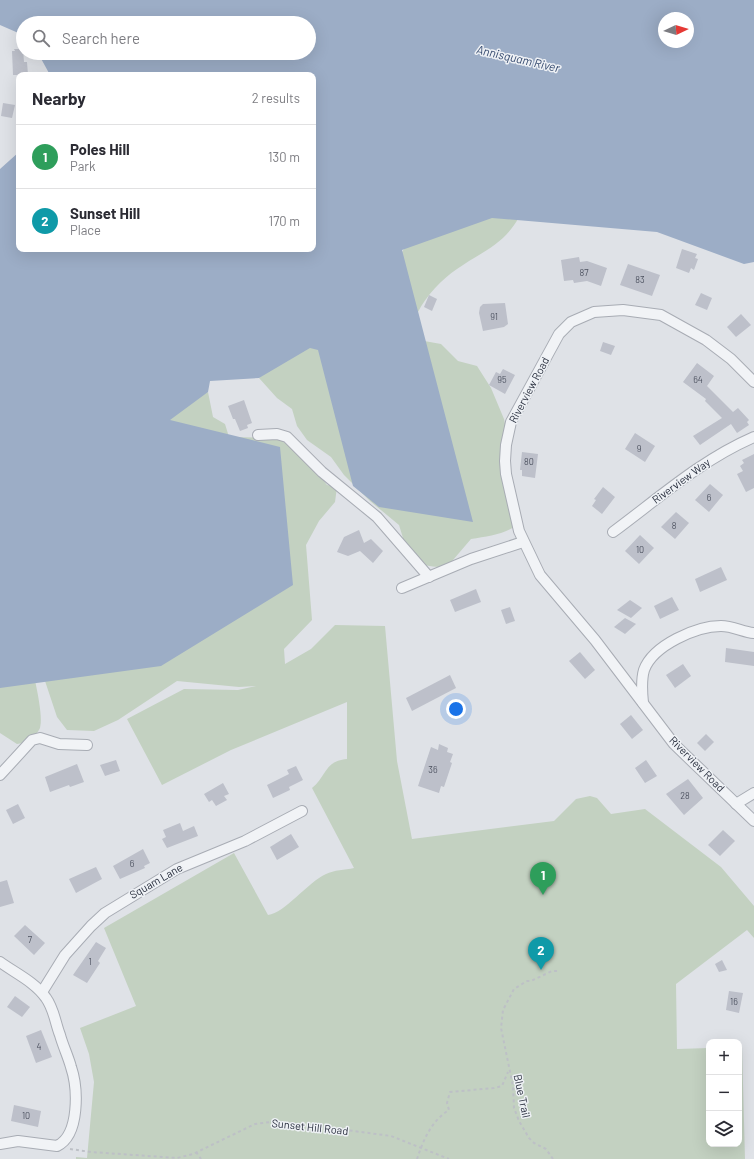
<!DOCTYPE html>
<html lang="en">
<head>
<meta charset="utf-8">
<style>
	body { margin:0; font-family:Barlow,sans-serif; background:#f2f2f3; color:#2b2b33 }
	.controls { position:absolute; right:12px; bottom:12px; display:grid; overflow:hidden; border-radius:8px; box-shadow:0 4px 16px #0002 }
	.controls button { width:36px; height:36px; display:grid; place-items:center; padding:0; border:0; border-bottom:1px solid #e1e1e2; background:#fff; color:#2b2b33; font:20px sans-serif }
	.compass { position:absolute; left:658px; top:12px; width:36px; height:36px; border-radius:50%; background:#fff; box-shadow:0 4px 16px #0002; rotate:86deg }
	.you { position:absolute; left:456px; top:709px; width:14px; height:14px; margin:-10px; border:3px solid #fff; border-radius:50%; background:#1a73e8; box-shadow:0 0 0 6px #1a73e833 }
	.badge { display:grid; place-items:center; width:26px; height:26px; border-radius:50%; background:#c64a52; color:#fff; font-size:13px; font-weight:700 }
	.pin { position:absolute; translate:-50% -33px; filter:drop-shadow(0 1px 2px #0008) }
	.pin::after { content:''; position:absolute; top:21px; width:14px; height:12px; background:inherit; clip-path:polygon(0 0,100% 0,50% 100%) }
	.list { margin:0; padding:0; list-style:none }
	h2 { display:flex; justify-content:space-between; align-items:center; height:52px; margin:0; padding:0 16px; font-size:17px }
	h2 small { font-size:13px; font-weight:400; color:#7c7c81 }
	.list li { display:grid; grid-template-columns:26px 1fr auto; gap:12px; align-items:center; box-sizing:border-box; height:64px; padding:0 16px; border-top:1px solid #e1e1e2 }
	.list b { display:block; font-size:15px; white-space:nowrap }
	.list p { margin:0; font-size:13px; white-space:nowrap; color:#7c7c81 }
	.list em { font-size:13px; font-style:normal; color:#7c7c81 }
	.icon { flex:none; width:22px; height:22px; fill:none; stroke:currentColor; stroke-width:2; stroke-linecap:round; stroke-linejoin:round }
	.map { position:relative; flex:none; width:754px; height:1159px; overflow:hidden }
	.search { position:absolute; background:#fff; box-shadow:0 4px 16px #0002; left:16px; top:16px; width:300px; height:44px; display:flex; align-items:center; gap:10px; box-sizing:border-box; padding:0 14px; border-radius:22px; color:#7c7c81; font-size:15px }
	.panel { position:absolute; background:#fff; box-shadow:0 4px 16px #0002; left:16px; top:72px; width:300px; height:180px; border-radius:8px }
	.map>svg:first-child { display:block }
	.green { fill:#c3d1c1 }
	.water { fill:#9cadc6; fill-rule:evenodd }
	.building { fill:#bdc0ca }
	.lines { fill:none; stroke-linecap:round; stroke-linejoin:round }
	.minor-casing { stroke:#a8acb4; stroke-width:12 }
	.path { stroke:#bdc0c6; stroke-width:2; stroke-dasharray:3 3; stroke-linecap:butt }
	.minor { stroke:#f1f3f6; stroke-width:10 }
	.labels { text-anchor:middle; stroke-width:3; stroke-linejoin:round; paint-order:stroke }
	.number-label { font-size:9px; fill:#4e5361 }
	.street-label { font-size:11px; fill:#292f3e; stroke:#eef1f5 }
	.water-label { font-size:12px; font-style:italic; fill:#354a6f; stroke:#eef1f5 }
</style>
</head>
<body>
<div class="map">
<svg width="754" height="1159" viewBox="0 0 754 1159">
	<rect width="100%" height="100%" fill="#dfe2e7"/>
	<g class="green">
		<path d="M464,209L519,217C504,245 481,252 457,269C442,279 426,296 418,312C414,320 414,331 413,339L441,344L458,361L477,366L491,388L504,419L511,452L509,476L521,522C507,534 490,536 471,539L447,567C426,567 415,565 401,549L403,538L399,525L370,501L344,475L331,457L307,440L297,426L292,409L277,398L259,378L398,260L408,241Z"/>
		<path d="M208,392L213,417L225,424L229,437L277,438L304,455L327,485L337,487L335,502L319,521L306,545L312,620L284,649L285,664L311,649L335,625L385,626L397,761L412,839L554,821L576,799L590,796L597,798L611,814L645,809L721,867L754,906V938L747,930L676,984L677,1049L709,1048V1144H739V1047L742,1046L745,1159H76V1157L87,1158L94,1082L89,1054L80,1028L136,1006L104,928L234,853L268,915C285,913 308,882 326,874C334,870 345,870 354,868L312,788C327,776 324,761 347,759V702L231,750L162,785L127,719L184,689L238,690L256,686L239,687L177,681L118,720L94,731L67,730L57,717L39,663L0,467L182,407Z"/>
		<path d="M0,551C8,579 48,708 40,728C38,733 32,738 28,742L17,744L0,733Z"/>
	</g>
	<path class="water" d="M0,0H754V262L744,264L657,232L492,218L402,250L473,522L379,507L353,486L318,350L310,348L259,378L210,381L208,392L170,420L280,447L293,585L161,666L0,688V169L19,152V249H313V75H50L38,53H309V23H23V35L0,25ZM664,18H688V42H664Z"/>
	<g class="building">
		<path d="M14,49H23L24,62H27L28,75H13L12,51H15Z"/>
		<path d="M3,103L15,105L12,118L1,116Z"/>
		<path d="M682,249L697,254L695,258L698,259L694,270L691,268L689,273L676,268Z"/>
		<path d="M579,257L580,262L587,261L607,268L601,286L587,281L574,283L573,280L564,281L561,260Z"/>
		<path d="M628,264L660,275L652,296L620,285Z"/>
		<path d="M701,293L712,298L707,310L695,305Z"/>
		<path d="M429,295L437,299L432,311L424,307Z"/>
		<path d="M505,303L508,324L504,327L483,331L479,313L480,307L483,304Z"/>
		<path d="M741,314L751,325L736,337L727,327Z"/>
		<path d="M603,342L615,346L611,355L600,351Z"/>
		<path d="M697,363L714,376L707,386L733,412L738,408L749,420L747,422L749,425L737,433L731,424L700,445L693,436L722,418L705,401L706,399L683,382Z"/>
		<path d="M503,369L515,375L505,394L489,385L496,372L500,374Z"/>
		<path d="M244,400L252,423L247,425L248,428L240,431L235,419H233L228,406Z"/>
		<path d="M635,433L655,446L645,462L625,449Z"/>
		<path d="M522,452L538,454L535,478L522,476V470H520Z"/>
		<path d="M754,454V488L746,492L737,474L743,471L740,466L744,463L742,460Z"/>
		<path d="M710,484L723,495L709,512L695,500Z"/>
		<path d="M603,487L615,497L602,514L592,506L596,500L594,499Z"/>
		<path d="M676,512L689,523L675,539L661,527Z"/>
		<path d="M359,530L364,543L371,539L383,551L373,563L360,551L348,556L337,552L344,537Z"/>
		<path d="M640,535L654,548L639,564L625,551Z"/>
		<path d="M721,567L727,580L700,592L695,579Z"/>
		<path d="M476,589L481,602L455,612L450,600Z"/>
		<path d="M672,597L679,610L660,619L654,606Z"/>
		<path d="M630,600L642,608L631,618L617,610Z"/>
		<path d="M510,607L515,621L506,624L501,610Z"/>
		<path d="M625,618L636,624L625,634L614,627Z"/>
		<path d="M726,648L754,652V666L725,662Z"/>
		<path d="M580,652L595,670L585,679L569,661Z"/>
		<path d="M683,664L691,676L675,688L666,675Z"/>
		<path d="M450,675L456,688L412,711L406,698Z"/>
		<path d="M631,715L643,730L632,739L620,724Z"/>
		<path d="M706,734L714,742L705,751L697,743Z"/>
		<path d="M439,744L448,748L447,752L453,754L450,762L452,763L444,787L441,786L439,793L418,786L431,747L438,750Z"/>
		<path d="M116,760L120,771L105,776L100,765Z"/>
		<path d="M646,760L657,776L645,783L635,768Z"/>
		<path d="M77,764L84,782L70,787L69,785L50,792L45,777Z"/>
		<path d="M296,766L303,780L289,787L290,790L273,798L267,785L289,774L287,770Z"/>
		<path d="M688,779L703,798L684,815L666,794Z"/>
		<path d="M223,783L229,794L224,796L227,800L216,806L212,800L209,802L204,794Z"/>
		<path d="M18,804L25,818L13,824L6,810Z"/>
		<path d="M180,823L183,831L194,826L198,836L167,848L162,839L166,837L163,830Z"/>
		<path d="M723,830L735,841L720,856L708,845Z"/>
		<path d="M291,834L299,847L277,860L270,847Z"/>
		<path d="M143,849L150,863L144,866L145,868L120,879L113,866Z"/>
		<path d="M96,867L102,879L76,893L69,879Z"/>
		<path d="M7,880L14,903L0,907V882Z"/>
		<path d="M25,925L45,943L34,955L14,936Z"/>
		<path d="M96,942L106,948L98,961L100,963L87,983L73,975Z"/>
		<path d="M722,960L727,970L719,972L715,964Z"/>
		<path d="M729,991L743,993L739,1013L726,1010Z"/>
		<path d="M15,996L30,1007L22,1017L7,1007Z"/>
		<path d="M41,1030L52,1057L36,1063L26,1036Z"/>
		<path d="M14,1105L41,1111L38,1127L11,1121Z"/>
	</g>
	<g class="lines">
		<defs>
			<g id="minor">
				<path d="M754,382L731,359L706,340L661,315L623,310L594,312L571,322L559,334L511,422L506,445L505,461L506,474L519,531L540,575L595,640L674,744L754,821"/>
				<path d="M258,435L277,434L287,437L322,472L377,517L429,577"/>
				<path d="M613,532C659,498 701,460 754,437"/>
				<path d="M402,588L471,559L523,542"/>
				<path d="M643,703C642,693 641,680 644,670C653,645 697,626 721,626C733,626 743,632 754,633"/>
				<path d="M0,775L32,740L40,738L59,744L87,745"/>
				<path d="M736,804L754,793"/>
				<path d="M0,962C15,973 35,982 46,998C54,1009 55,1022 60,1035C63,1046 68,1056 71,1067C78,1088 80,1135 57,1146L18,1141L0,1144"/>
				<path d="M42,992L65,955L91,926L105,913L177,869L245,841L302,811"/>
			</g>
		</defs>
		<use href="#minor" class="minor-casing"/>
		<g class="path">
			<path d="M70,1149L91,1152L177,1158L193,1154L255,1124L271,1122L309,1125L391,1136L449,1159"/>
			<path d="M196,1152L201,1159"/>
			<path d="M417,1159C423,1141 431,1121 449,1110L447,1103L450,1092L494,1088L502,1086L508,1072"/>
			<path d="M553,1159L546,1149L534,1143L529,1138L519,1121L514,1108L513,1086L501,1028L503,1010L514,989L527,981H531L552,971H560"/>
		</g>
		<use href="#minor" class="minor"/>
	</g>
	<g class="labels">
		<g class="number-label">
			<text x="584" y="276">87</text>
			<text x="640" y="283">83</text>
			<text x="494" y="320">91</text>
			<text x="502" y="383">95</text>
			<text x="698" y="383">64</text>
			<text x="639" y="452">9</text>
			<text x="529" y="465">80</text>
			<text x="709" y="501">6</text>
			<text x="674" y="529">8</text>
			<text x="640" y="553">10</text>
			<text x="433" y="773">36</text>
			<text x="685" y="799">28</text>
			<text x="132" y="867">6</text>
			<text x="30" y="943">7</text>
			<text x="90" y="965">1</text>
			<text x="734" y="1005">16</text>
			<text x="39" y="1050">4</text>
			<text x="26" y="1119">10</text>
		</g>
		<g class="street-label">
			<text transform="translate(529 390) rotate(-62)" y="4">Riverview Road</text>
			<text transform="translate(681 481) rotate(-36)" y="4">Riverview Way</text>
			<text transform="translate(697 764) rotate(45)" y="4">Riverview Road</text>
			<text transform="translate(156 881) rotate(-30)" y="4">Squam Lane</text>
			<text transform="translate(522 1096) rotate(78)" y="4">Blue Trail</text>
			<text transform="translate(310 1127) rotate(6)" y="4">Sunset Hill Road</text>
		</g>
		<g class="water-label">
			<text transform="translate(518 59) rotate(13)" y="4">Annisquam River</text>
		</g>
	</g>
</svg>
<div class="controls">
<button>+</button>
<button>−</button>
<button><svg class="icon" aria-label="layers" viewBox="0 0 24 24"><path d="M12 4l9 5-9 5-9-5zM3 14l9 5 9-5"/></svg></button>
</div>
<svg class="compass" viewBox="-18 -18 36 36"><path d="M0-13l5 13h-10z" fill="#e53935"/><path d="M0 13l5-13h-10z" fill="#7c7c81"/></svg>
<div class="you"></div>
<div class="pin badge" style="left:543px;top:895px;background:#2e9e5b">1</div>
<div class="pin badge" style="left:541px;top:970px;background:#0f9aa8">2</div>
<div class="search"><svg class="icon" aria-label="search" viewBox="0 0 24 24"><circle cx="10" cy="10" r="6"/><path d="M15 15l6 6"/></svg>Search here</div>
<section class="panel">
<h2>Nearby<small>2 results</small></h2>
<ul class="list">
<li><span class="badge" style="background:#2e9e5b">1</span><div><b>Poles Hill</b><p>Park</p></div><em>130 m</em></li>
<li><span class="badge" style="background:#0f9aa8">2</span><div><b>Sunset Hill</b><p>Place</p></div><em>170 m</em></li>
</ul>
</section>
</div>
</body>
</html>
